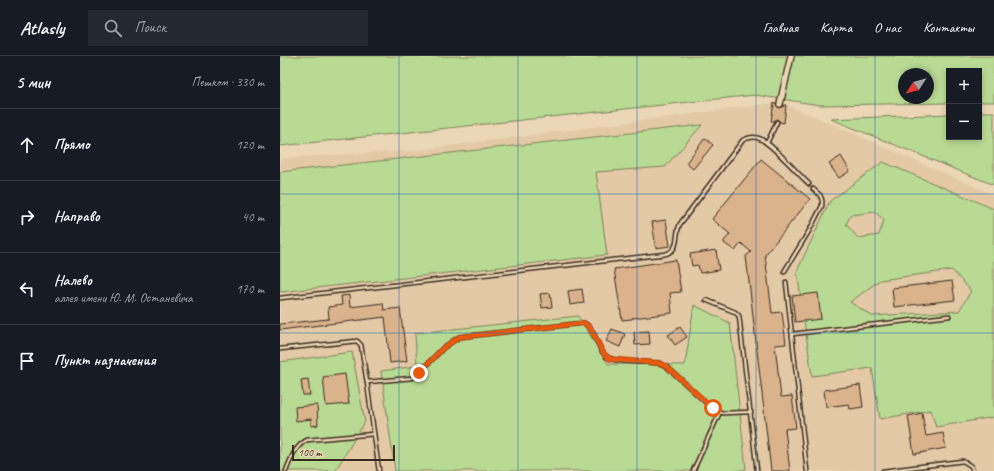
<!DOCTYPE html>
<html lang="ru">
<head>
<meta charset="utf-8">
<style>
	body { margin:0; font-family:Caveat,sans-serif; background:#242831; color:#f1f3f6 }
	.controls { position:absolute; right:12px; top:12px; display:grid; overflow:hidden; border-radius:0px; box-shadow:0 2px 6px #0003 }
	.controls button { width:36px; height:36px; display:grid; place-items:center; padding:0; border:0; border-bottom:1px solid #363941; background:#171b24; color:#f1f3f6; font:20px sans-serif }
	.compass { position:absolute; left:618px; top:12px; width:36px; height:36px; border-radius:50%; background:#171b24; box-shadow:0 2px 6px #0003; rotate:234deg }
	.scale { position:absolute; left:12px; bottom:10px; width:103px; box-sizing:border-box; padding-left:4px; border:2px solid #3b2a1e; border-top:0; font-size:11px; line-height:14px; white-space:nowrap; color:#3b2a1e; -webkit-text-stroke:3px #ebd7b5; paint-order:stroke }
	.stop { position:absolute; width:12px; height:12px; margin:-9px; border:3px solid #ea580c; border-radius:50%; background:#fff }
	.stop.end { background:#ea580c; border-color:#fff; box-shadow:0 1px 4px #0008 }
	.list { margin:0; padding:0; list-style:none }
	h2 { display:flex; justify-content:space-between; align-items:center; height:52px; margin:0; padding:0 16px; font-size:17px }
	h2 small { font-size:13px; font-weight:400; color:#9ea1a6 }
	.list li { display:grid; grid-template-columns:26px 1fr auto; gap:12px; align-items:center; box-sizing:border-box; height:72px; padding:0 16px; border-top:1px solid #363941 }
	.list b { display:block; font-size:15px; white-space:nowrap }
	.list p { margin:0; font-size:13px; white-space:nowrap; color:#9ea1a6 }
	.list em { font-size:13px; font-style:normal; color:#9ea1a6 }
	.icon { flex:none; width:22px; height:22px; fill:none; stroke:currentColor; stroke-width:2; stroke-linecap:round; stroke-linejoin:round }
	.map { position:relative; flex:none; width:714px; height:415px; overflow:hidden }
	header { display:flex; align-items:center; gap:24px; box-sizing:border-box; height:56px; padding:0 20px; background:#171b24; border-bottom:1px solid #363941 }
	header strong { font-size:19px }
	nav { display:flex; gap:22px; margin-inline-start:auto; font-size:14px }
	.search { width:280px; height:36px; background:#242831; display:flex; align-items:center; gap:10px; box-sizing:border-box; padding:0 14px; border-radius:0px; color:#9ea1a6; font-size:15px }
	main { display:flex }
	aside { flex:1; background:#171b24 }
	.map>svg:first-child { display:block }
	.built { fill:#e3c9a6 }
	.green { fill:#b9da94; stroke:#7a8259; fill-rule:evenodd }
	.building { fill:#dab38c; stroke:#3b2a1e }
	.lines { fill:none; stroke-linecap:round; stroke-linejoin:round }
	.service-casing { stroke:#3b2a1e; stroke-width:5.5 }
	.minor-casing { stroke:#3b2a1e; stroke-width:8 }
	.service { stroke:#ebd7b5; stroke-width:2.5 }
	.minor { stroke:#ebd7b5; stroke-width:5.5 }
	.route { stroke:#ea580c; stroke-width:5 }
	.grid { fill:none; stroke:#1f6fb2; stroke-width:1; stroke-opacity:0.55 }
</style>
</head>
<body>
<header>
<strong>Atlasly</strong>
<div class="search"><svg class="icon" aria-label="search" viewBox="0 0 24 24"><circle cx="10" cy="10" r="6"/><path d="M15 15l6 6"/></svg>Поиск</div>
<nav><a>Главная</a><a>Карта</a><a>О нас</a><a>Контакты</a></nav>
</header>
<main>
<aside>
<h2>5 мин<small>Пешком · 330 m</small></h2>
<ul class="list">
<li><svg class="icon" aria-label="ahead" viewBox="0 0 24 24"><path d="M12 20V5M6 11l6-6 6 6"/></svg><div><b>Прямо</b></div><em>120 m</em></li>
<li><svg class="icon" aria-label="right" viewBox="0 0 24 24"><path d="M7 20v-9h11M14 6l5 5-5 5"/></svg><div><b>Направо</b></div><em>40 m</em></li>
<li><svg class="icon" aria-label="left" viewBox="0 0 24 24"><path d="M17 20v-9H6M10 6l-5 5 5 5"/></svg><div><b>Налево</b><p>аллея имени Ю. М. Останевича</p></div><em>170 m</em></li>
<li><svg class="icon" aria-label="arrive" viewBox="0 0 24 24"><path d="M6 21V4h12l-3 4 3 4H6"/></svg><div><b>Пункт назначения</b></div></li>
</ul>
</aside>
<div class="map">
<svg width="714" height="415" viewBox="0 0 714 415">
	<rect width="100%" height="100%" fill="#ebd7b5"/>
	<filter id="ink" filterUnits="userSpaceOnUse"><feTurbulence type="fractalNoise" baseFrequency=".025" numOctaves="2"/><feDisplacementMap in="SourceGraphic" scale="8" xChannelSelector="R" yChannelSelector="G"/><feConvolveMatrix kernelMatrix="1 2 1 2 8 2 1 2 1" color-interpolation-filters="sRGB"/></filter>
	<g filter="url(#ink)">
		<path class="built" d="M494,47L506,49L536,61L714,139V415H0V103L20,101L131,95Z"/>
		<g class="green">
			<path d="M0,0H714V46H699V15H669V47L540,49L475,39L0,90ZM624,18H648V42H624Z"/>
			<path d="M699,56H714V129L551,63L669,58V81H699Z"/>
			<path d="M422,69L385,111L316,116L327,199L0,236V116Z"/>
			<path d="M603,106L714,153V361L656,371L651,354L600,363L592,312L532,320L517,215L550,145ZM595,156L604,164L599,179L578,182L566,168L571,159ZM672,214L691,235L679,255L592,260L570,246L600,224Z"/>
			<path d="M414,249L450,267L466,413L456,415H115L101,315L137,310L135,277L298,260L328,308L405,309Z"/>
			<path d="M72,296L85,366L55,415H0V306Z"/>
		</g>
		<g class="building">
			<path d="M494,47L499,52L503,51L504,49H506L504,67L500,66L497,63L494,65H491Z"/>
			<path d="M425,82L433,89L413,113L406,107Z"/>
			<path d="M561,100L570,115L559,122L549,108Z"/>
			<path d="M481,103L530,143L485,199L492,257L502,256L506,288L495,289L501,341L512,340L516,372L505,373L510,415H491L466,200L471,196L461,187L455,195L444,187V185L450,178L432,163Z"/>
			<path d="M386,164L390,190L376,192L372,166Z"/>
			<path d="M436,194L439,214L420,217L418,209L412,210L410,198Z"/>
			<path d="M396,204L401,236L390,237L392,257L353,262V261L352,263L342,264L334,213Z"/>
			<path d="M672,225L675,244L614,251L612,232Z"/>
			<path d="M302,233L304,247L290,249L288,235Z"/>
			<path d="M270,237L272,251L262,252L260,238Z"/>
			<path d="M538,237L541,263L515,266L512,240Z"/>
			<path d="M69,239L70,251L103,247L104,254L120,252L127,305L110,307L105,261L0,274V268L49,263L48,251L62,249L61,240Z"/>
			<path d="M400,271L407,281L395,289L388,279Z"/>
			<path d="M332,273L345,278L340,291L326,285Z"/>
			<path d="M369,275L370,288L355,289L354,276Z"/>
			<path d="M65,318L69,348L46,350L43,321Z"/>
			<path d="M28,323L30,339H23L21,324Z"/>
			<path d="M580,329L583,351L570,353L569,348L546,351L544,334Z"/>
			<path d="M37,349L38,369L31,370V363L16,365L15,351Z"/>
			<path d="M642,357L646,380L663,377L666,392L634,398L628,360Z"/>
		</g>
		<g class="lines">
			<defs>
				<g id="service">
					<path d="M487,87L497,66"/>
					<path d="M504,216L529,175L542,150V144L540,139L533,133"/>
					<path d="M506,226L527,415"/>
					<path d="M0,242L386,198C401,192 394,180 400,168L463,84C468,82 472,80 478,82C491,86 518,118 529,128"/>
					<path d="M426,244L455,256L459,260L477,415"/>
					<path d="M512,278L669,260"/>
					<path d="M0,293L77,285L81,289L87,326L132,322L139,317L163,292L179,281L304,267C317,273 317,297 329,302C336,306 369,306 379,307L386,310L433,353L443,357L471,356"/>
					<path d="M87,326L99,415"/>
					<path d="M6,415C11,403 14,391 27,384L94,378"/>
					<path d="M413,415L440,356"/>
					<path d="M603,415L683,405L691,410L693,415"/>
				</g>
				<path id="minor" d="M500,48L511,0"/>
			</defs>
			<use href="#service" class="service-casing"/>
			<use href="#minor" class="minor-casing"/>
			<use href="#service" class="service"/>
			<use href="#minor" class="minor"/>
		</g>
	</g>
	<g class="lines" filter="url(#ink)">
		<path class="route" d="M139,317L163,292L179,281L304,267L310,272L324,298L330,303L379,307L386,310L433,352"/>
	</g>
	<path class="grid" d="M119,0V415M238,0V415M357,0V415M476,0V415M595,0V415M0,138H714M0,277H714"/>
</svg>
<div class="controls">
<button>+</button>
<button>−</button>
</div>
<svg class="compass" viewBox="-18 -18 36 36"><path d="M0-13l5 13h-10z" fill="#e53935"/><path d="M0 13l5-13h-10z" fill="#9ea1a6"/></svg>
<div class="scale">100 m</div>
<div class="stop" style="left:433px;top:352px"></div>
<div class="stop end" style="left:139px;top:317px"></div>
</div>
</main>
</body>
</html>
